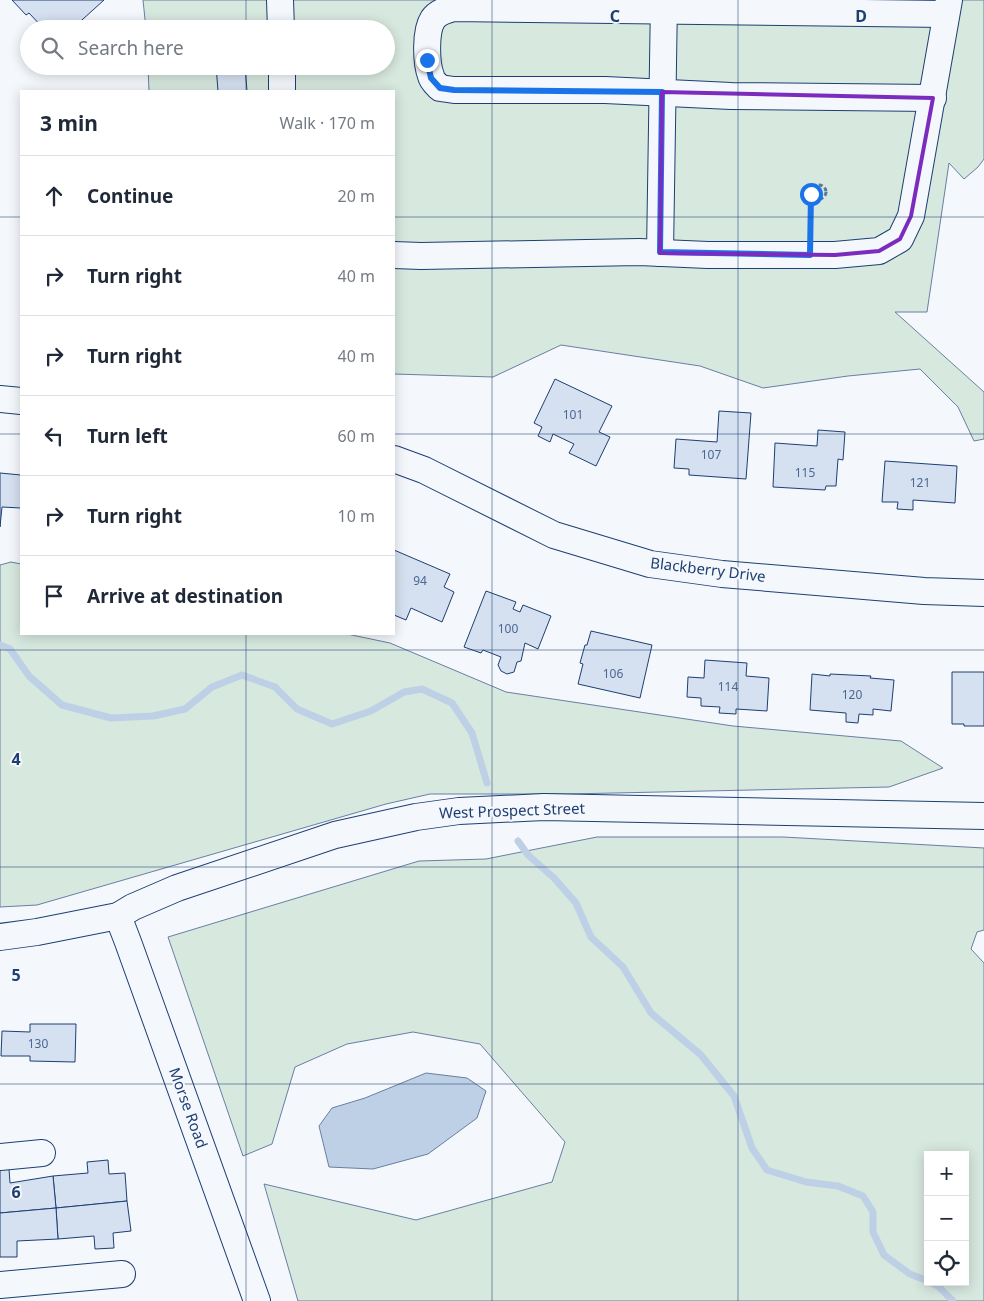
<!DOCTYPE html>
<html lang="en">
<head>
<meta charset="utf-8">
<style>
	body { margin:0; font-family:"Noto Sans",sans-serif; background:#f2f2f3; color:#1f2937 }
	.controls { position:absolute; right:15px; bottom:15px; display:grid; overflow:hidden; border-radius:0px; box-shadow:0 2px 12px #0003 }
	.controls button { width:45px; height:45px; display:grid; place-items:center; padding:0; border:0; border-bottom:1px solid #e0e1e3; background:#fff; color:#1f2937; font:25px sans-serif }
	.stop { position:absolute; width:15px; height:15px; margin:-11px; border:4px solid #1a73e8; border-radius:50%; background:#fff }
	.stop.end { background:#1a73e8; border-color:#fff; box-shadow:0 1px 5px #0008 }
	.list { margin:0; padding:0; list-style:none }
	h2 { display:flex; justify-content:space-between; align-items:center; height:65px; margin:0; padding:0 20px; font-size:21px }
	h2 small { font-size:16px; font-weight:400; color:#747a83 }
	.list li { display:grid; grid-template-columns:32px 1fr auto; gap:15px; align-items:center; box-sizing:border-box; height:80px; padding:0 20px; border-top:1px solid #e0e1e3 }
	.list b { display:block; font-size:19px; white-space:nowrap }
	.list em { font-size:16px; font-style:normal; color:#747a83 }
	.icon { flex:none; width:28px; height:28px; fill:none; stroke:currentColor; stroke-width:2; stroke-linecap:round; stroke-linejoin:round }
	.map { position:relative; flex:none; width:984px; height:1301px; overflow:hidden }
	.search { position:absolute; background:#fff; box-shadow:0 2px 12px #0003; left:20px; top:20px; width:375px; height:55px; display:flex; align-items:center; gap:12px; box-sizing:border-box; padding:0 18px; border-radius:28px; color:#747a83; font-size:19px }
	.panel { position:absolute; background:#fff; box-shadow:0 2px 12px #0003; left:20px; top:90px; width:375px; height:545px; border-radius:0px }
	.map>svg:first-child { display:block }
	.green { fill:#d7e8df; stroke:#687fa3; fill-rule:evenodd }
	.water { fill:#bed0e5; stroke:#687fa3 }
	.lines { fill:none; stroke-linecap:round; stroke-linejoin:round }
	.stream { stroke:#bed0e5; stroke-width:7 }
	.building { fill:#d5e0f0; stroke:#1d3f73 }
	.minor-casing { stroke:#1d3f73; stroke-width:28 }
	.path { stroke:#5e769c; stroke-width:3; stroke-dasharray:4 2.5; stroke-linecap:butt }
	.minor { stroke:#f4f7fb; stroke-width:26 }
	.route { stroke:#1a73e8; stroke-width:6 }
	.marked { fill:none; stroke:#7b2cbf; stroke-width:4; stroke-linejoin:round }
	.grid { fill:none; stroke:#1d3f73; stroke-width:1; stroke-opacity:0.55 }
	.labels { text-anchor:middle; stroke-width:4; stroke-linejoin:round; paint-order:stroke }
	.number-label { font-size:12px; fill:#4b6792 }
	.street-label { font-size:15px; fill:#1d3f73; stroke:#f4f7fb }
	.grid-label { font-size:16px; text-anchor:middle; font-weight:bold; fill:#1d3f73; stroke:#f4f7fb; stroke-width:4; stroke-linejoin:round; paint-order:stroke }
</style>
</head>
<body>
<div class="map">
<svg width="984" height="1301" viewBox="0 0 984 1301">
	<rect width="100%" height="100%" fill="#f4f7fb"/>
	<g class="green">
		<path d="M143,0H984V159L978,167L964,179L949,163L927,312H895L984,392V439L974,441L958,407L920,369L848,376L763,388L700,366L561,345L493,377L394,374V91H149L148,66H386V29H146Z"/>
		<path d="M11,562L21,564V634H347L390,643L506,692L733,726L901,741L943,768L889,787L568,794H430L386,804L37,905L0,907V565Z"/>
		<path d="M597,837H783L984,848V930L977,932L971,949L984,963V1301H298L264,1184L416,1220L552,1182L565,1142L480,1044L413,1032L347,1044L295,1067L272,1144L243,1156L168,937L419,861L486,859ZM928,1155H965V1282H928Z"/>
	</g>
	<path class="water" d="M426,1073L467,1078L486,1091L477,1118L428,1154L373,1169L329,1167L319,1126L332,1108L365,1098Z"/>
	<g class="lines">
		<g class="stream">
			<path d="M0,645L10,649L29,676L62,705L111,718L153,716L185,709L212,687L242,675L275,687L297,709L332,724L371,711L404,692L422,689L452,703L472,733L487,783"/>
			<path d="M518,841L528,855L554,878L576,903L591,937L623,967L651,1013L701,1055L734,1096L752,1148L767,1170L806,1182L838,1186L863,1196L873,1212V1232L884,1255L910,1274L928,1281"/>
			<path d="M930,1282L938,1286L953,1301"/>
		</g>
	</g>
	<g class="building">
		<path d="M12,0H104L72,29H44L29,13L26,15Z"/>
		<path d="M242,22V29H205V25Z"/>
		<path d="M216,66H245L247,91H218Z"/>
		<path d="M555,379L612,406L599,432L610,437L596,466L569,453L574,444L553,434L550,442L538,436L542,427L534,423Z"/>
		<path d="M719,411L751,413L746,479L689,475V469L674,468L676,439L717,442Z"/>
		<path d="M818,430L845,432L843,460L838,459L836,486H826L825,490L773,487L775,443L817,446Z"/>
		<path d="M885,461L957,466L955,503L913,500V510L897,509L898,502H882Z"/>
		<path d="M0,473L21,475V508L2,507L0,527Z"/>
		<path d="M394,550L450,574L444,587L454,592L442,622L411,608L406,620L394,615Z"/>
		<path d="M486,591L516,602L513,609L520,612L523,605L551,616L538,649L525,643L521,661L517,662L514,672L507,674L501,671L498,665L501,657L483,650L481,653L464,647Z"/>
		<path d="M591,631L652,645L640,698L578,684L583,664L580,663L585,645H587Z"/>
		<path d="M705,660L747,663L746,676L769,678L767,711L736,709V714L719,713L720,707L701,706V698L687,697L688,677L704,678Z"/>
		<path d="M952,672H984V726H964V724H952Z"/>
		<path d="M812,674L830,676V674L871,676L870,678L894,680L891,711L873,709V715L859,714L858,723L846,722V713L810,710Z"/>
		<path d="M30,1024H76L75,1062L30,1061V1056H1L2,1031L30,1032Z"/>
		<path d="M108,1160L109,1174L125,1173L127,1201L56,1208L53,1176L88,1173L87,1162Z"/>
		<path d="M0,1169H9L10,1183L53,1176L56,1208L0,1213Z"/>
		<path d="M127,1201L131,1231L113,1233L114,1248L95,1249L94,1236L58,1239L56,1208Z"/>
		<path d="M56,1208L58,1239L17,1241V1257H0V1213Z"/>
	</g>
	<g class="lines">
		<defs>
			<g id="minor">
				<path d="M280,0L281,29"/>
				<path d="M282,91V66"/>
				<path d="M933,98L731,96L605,90H454L440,88C437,85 432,81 431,76C426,63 425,31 433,19C438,12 446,10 454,8L946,14"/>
				<path d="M660,253L664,0"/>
				<path d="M394,255L421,256L639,252L708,255H835L879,251L900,239L911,216L949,0"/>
				<path d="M0,399L21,401"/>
				<path d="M394,459L424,470L554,535L650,564L722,574L924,591L984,593"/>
				<path d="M118,916L128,942L257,1301"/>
				<path d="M0,937L37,932L118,916L133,907L177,888L335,835L416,817L459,811L544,807L984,816"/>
				<path d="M0,1157L42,1153"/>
				<path d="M0,1285L122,1274"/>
			</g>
		</defs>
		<use href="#minor" class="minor-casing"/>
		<g class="path">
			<circle cx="819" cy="192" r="7"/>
			<path d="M811,230V194"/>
		</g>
		<use href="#minor" class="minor"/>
	</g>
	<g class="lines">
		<path class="route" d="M427,60L431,78L440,88L454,90L662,92L660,252L810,255L811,194"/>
	</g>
	<path class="marked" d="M662,92L933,98L911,216L900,239L879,251L835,255L660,253Z"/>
	<path class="grid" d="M246,0V29M492,0V1301M738,0V1301M246,66V91M0,217H21M394,217H984M0,434H21M394,434H984M246,634V1301M0,650H984M0,867H984M0,1084H984"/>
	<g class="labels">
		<g class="number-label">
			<text x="573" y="419">101</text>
			<text x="711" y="459">107</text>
			<text x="805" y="477">115</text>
			<text x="920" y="487">121</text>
			<text x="420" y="585">94</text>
			<text x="508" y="633">100</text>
			<text x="613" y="678">106</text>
			<text x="728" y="691">114</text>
			<text x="852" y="699">120</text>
			<text x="38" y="1048">130</text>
		</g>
		<g class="street-label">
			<text transform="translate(708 570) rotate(7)" y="5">Blackberry Drive</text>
			<text transform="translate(512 811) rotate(-2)" y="5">West Prospect Street</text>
			<text transform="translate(188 1108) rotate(70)" y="5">Morse Road</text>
		</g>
	</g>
	<g class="grid-label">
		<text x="615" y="22">C</text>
		<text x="861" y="22">D</text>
		<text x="16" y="765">4</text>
		<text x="16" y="981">5</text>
		<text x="16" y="1198">6</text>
	</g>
</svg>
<div class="controls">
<button>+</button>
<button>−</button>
<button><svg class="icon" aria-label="locate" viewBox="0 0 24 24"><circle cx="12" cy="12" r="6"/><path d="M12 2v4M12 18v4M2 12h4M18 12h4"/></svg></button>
</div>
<div class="stop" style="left:811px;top:194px"></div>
<div class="stop end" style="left:427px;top:60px"></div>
<div class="search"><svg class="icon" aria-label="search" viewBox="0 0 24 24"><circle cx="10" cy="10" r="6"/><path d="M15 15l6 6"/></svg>Search here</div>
<section class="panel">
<h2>3 min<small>Walk · 170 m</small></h2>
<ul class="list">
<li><svg class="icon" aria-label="ahead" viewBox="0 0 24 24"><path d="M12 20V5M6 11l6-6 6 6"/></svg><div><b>Continue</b></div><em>20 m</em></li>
<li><svg class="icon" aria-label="right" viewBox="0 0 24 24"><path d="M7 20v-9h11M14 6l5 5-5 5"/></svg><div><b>Turn right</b></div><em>40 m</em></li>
<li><svg class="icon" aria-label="right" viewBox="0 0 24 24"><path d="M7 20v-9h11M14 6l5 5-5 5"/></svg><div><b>Turn right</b></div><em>40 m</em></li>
<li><svg class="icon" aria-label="left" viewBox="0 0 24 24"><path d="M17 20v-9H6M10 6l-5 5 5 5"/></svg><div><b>Turn left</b></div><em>60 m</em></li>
<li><svg class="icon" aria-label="right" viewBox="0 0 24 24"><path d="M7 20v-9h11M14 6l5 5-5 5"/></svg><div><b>Turn right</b></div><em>10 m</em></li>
<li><svg class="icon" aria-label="arrive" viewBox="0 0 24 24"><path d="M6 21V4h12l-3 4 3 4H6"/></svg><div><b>Arrive at destination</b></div></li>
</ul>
</section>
</div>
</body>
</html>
